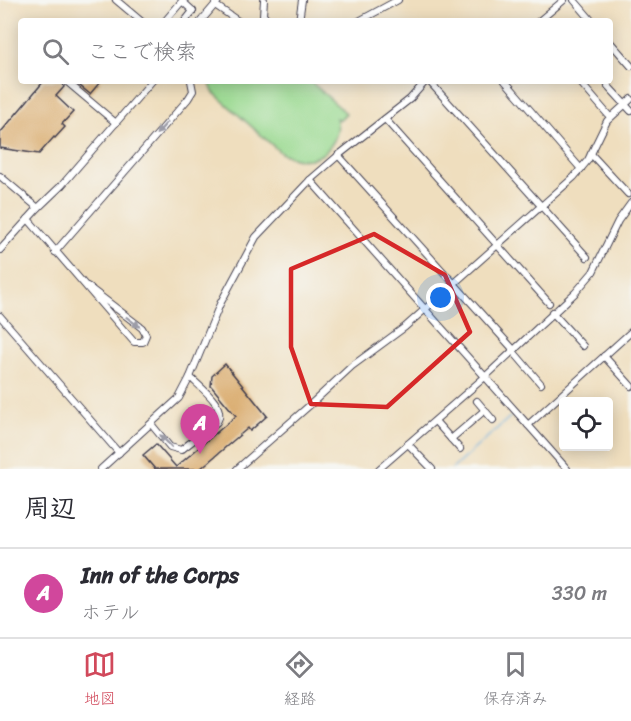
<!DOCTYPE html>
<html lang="ja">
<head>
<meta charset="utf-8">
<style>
	body { margin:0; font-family:Sriracha,"Klee One",sans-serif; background:#f2f2f3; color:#2b2b33 }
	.controls { position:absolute; right:18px; bottom:18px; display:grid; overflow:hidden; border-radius:6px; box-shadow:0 3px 15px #0003 }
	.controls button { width:54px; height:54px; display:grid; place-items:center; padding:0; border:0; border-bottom:2px solid #e1e1e2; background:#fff; color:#2b2b33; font:30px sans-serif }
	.you { position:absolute; left:441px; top:298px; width:21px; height:21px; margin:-15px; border:4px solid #fff; border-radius:50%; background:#1a73e8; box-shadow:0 0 0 9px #1a73e833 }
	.badge { display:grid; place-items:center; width:39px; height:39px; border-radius:50%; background:#d1495b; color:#fff; font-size:20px; font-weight:700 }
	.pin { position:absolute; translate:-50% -50px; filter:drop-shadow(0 2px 3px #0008) }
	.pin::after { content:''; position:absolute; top:32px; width:21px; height:18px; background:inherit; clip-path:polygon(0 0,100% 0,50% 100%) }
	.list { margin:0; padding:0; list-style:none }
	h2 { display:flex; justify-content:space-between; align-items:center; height:78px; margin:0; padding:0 24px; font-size:26px }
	h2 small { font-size:20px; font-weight:400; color:#7c7c81 }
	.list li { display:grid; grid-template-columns:39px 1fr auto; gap:18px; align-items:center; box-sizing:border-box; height:90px; padding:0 24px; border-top:2px solid #e1e1e2 }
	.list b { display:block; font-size:22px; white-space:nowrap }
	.list p { margin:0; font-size:20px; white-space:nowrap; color:#7c7c81 }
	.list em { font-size:20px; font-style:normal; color:#7c7c81 }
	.icon { flex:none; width:33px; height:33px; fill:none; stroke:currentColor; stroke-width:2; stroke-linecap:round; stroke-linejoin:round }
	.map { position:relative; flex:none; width:631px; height:469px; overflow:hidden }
	.search { position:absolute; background:#fff; box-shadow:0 3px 15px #0003; left:18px; right:18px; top:18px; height:66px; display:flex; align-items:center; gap:15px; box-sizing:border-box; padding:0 21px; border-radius:6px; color:#7c7c81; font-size:22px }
	.sheet { height:168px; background:#fff }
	nav { display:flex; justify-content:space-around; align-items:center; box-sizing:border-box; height:84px; border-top:2px solid #e1e1e2; background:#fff; font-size:16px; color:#7c7c81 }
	nav a { display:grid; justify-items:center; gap:3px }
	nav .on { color:#d1495b }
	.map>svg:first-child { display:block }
	.green { fill:#99d98f; stroke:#5e7e65; stroke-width:1.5 }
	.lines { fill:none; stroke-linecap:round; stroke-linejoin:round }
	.stream { stroke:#67addd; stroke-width:1.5 }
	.building { fill:#dbaf73 }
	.minor-casing { stroke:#413e4f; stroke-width:8 }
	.minor { stroke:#fff; stroke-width:6 }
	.oneway { fill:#9c9ca7 }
	.marked { fill:none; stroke:#d62828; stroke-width:4.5; stroke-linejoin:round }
</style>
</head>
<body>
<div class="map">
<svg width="631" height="469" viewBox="0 0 631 469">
	<rect width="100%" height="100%" fill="#f6f6f2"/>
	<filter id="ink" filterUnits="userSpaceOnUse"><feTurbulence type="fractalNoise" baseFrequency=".0167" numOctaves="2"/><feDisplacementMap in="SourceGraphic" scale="12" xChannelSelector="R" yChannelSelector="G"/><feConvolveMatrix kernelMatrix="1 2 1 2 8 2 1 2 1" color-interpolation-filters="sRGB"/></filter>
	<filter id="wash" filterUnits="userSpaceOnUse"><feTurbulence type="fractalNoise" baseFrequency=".008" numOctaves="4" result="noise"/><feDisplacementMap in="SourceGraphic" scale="24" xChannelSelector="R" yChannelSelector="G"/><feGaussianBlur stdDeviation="1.35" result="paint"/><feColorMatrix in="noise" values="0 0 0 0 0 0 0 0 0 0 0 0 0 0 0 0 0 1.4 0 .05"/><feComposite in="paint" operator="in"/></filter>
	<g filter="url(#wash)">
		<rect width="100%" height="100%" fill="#efdebe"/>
		<path class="green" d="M209,81H310L346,113L340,120L336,118C342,135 328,156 310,159C300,161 290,157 281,153L213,92Z"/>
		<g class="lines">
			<path class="stream" d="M452,469L510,417"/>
		</g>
		<g id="blocks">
			<g class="building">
				<path d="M44,81H61L64,87L56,96L73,112L62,124L65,127L55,138L54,137L39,154L0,148V133Z"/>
				<path d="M74,81H101L90,94Z"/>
				<path d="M225,364L267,416L250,431L248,428L200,469H155L143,455L156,444L176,467L236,416L211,386L212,376Z"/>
			</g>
		</g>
	</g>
	<g filter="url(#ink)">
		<use href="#blocks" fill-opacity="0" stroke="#413e4f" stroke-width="1.5"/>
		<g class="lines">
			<defs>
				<g id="minor">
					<path d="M116,0L141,21"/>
					<path d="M264,0L263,15L267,19L272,21"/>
					<path d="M574,0L592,21"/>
					<path d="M182,1L193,11L185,21"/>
					<path d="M215,5L238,21"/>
					<path d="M165,21L183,0"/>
					<path d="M201,21L219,0"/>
					<path d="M299,21L302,0"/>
					<path d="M359,21L398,0"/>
					<path d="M539,21L564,0"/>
					<path d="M610,42L631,66"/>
					<path d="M66,81L116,123"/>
					<path d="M429,81L587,257"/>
					<path d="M505,81L581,169"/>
					<path d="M579,81L610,117"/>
					<path d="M608,86L631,111"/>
					<path d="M385,119L549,303"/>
					<path d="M591,154L628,194"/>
					<path d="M338,155L513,349"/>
					<path d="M0,176L38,208"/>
					<path d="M310,180L528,425L631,332"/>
					<path d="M28,219L134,342H143L146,335L142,328L87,286"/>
					<path d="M0,250L38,208L62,185L152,81"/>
					<path d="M55,252L188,99L193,91L191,81"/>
					<path d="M552,312L583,346"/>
					<path d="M0,316L119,453"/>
					<path d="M512,350L541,384"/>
					<path d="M604,356L631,386"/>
					<path d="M477,401L493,420"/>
					<path d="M435,421L460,449"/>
					<path d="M151,424L170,447L181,450L217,422C227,406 201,388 190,377"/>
					<path d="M528,425L567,469"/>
					<path d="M451,439L485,410"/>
					<path d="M408,444L432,469"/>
					<path d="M101,469L179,398L190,377L220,304L256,237L310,180L340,154L410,99L426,81"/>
					<path d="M237,469L310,405L352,366L405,327L574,177L588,160L607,121L631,99"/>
					<path d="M379,469L486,376L575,293L593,272L618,221L631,203"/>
				</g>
			</defs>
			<use href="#minor" class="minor-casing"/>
			<use href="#minor" class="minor"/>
		</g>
		<defs><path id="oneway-solid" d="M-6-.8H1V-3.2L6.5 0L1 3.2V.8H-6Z" transform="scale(1.5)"/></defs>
		<g class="oneway">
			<use href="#oneway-solid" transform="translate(162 128) rotate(132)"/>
			<use href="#oneway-solid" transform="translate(133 322) rotate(37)"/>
			<use href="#oneway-solid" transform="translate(166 441) rotate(-134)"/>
		</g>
	</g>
	<path class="marked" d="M374,234L445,275L470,332L387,407L311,404L291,347V269Z"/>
</svg>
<div class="controls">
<button><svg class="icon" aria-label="locate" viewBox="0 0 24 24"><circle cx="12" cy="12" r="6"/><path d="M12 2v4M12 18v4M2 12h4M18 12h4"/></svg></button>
</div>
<div class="you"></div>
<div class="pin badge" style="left:200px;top:454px;background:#d1479c">A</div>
<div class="search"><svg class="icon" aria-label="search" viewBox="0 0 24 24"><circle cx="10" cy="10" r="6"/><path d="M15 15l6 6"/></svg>ここで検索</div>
</div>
<section class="sheet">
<h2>周辺<small></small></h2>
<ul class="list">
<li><span class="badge" style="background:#d1479c">A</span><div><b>Inn of the Corps</b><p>ホテル</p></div><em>330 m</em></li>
</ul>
</section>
<nav>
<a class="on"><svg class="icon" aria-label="map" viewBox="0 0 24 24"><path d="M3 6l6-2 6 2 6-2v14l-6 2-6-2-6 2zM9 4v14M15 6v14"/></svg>地図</a>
<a><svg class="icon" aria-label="directions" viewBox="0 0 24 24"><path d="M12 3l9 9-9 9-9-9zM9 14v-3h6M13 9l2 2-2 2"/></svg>経路</a>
<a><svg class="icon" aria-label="saved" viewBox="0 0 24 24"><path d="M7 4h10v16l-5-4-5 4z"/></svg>保存済み</a>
</nav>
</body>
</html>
